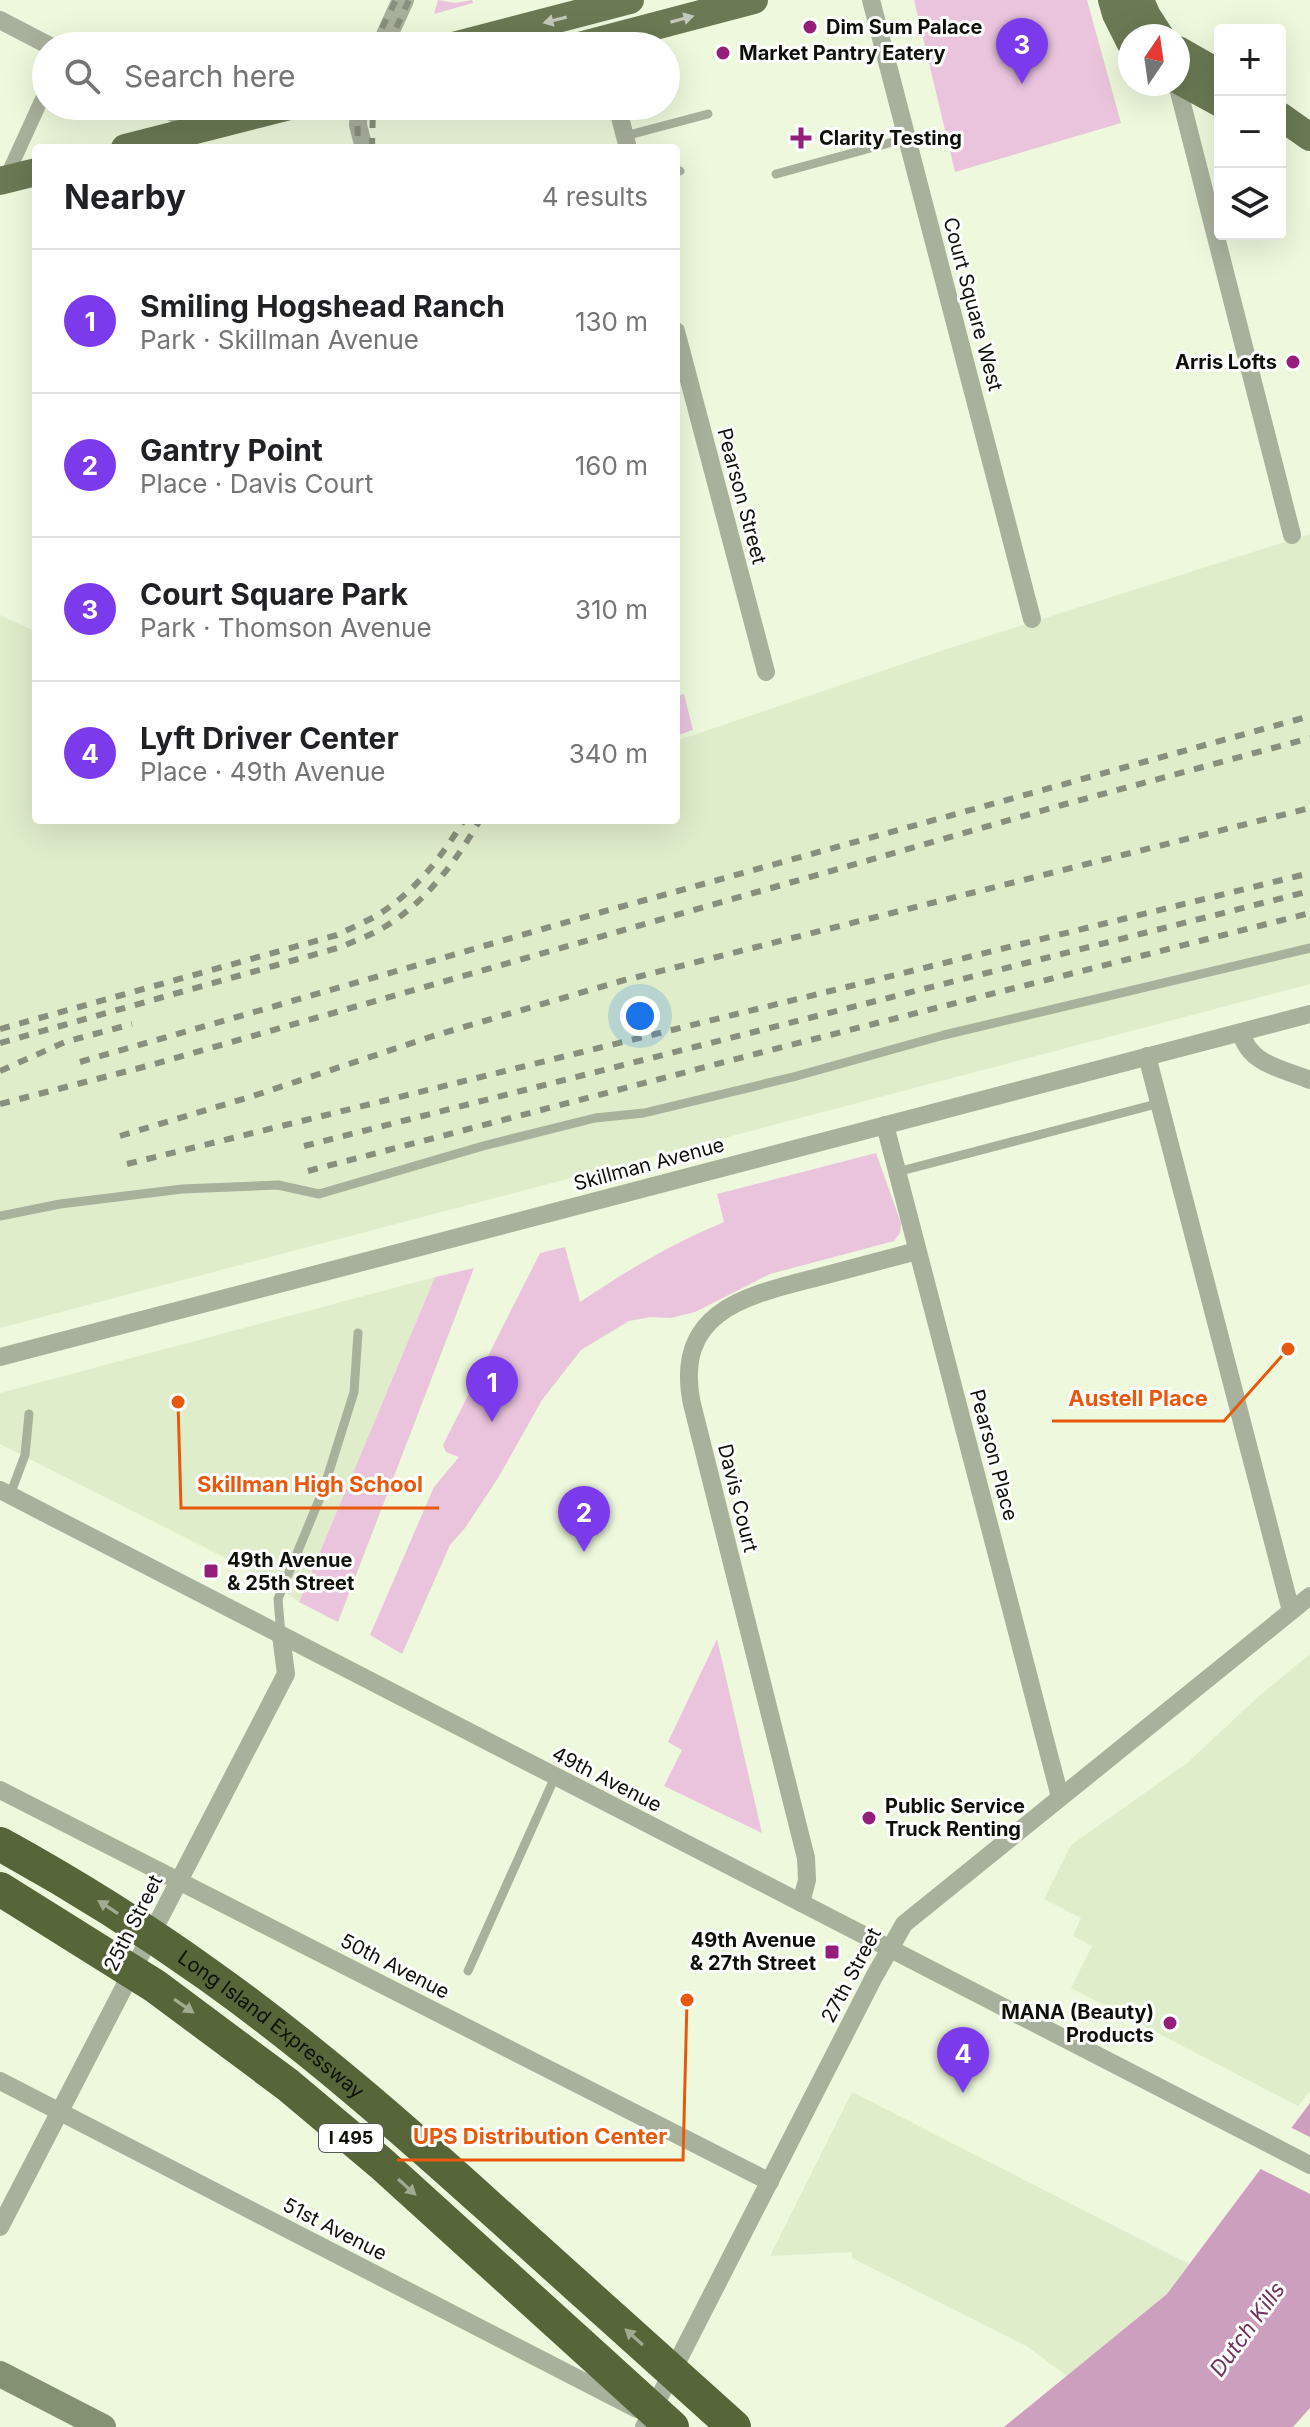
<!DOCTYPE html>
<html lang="en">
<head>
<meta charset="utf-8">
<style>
	body { margin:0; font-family:Inter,sans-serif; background:#f2f2f2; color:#202124 }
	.controls { position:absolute; right:24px; top:24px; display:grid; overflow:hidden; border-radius:8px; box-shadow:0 8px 32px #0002 }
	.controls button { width:72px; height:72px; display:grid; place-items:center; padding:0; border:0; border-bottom:2px solid #e0e0e0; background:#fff; color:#202124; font:40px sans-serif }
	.compass { position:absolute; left:1118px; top:24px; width:72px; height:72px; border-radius:50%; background:#fff; box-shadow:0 8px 32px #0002; rotate:13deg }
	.you { position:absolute; left:640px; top:1016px; width:28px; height:28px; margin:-20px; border:6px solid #fff; border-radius:50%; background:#1a73e8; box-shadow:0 0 0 12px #1a73e833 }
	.badge { display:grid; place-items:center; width:52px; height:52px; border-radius:50%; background:#7c3aed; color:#fff; font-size:26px; font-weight:700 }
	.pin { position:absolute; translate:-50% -66px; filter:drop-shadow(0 2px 4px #0008) }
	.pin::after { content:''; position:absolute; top:42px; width:28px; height:24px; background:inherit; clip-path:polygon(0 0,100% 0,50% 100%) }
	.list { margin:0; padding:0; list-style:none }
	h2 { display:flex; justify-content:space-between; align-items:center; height:104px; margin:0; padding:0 32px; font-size:34px }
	h2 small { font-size:26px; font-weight:400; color:#757577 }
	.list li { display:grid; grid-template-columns:52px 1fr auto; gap:24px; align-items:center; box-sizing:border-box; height:144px; padding:0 32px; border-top:2px solid #e0e0e0 }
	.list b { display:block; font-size:30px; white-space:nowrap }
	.list p { margin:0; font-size:26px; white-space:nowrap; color:#757577 }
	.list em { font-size:26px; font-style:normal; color:#757577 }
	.icon { flex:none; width:44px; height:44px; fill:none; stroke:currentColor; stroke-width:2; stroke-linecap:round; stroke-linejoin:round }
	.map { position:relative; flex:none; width:1310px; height:2427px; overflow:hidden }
	.search { position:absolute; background:#fff; box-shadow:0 8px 32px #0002; left:32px; top:32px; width:648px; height:88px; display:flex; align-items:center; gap:20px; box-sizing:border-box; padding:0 28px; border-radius:44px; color:#757577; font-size:30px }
	.panel { position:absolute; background:#fff; box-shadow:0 8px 32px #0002; left:32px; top:144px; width:648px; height:680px; border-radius:8px }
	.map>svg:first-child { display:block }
	.built { fill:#e0edcb }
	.green { fill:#eac4dd }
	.water { fill:#cd9fbe }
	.pier { fill:#edf8dc }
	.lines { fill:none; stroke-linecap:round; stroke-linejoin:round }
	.service { stroke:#a8b19c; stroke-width:9 }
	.pedestrian { stroke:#a8b19c; stroke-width:14 }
	.minor { stroke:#a8b19c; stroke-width:18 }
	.tertiary { stroke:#a8b19c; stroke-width:22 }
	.secondary { stroke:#849172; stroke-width:26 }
	.primary { stroke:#6b7954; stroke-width:28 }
	.motorway { stroke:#566639; stroke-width:34 }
	.rail { stroke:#888f7c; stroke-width:6; stroke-dasharray:10 10; stroke-linecap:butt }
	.oneway { fill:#c4c9bb }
	.oneway2 { fill:#a2ab92 }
	.poi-dot { fill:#951e7a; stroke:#fff; stroke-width:3 }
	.labels { text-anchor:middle; stroke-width:6; stroke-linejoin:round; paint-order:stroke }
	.shield { fill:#fff; stroke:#565852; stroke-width:2 }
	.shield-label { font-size:18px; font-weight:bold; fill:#0e1108 }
	.poi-label { font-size:20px; font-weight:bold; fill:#0e1108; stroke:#fff; text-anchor:start }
	.street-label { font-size:20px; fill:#0e1108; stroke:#fff }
	.water-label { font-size:22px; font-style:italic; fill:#6e355e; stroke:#fff }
	.leader { fill:none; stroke:#e8590c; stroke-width:3 }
	.callout-dot { fill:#e8590c; stroke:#fff; stroke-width:3 }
	.callout-label { font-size:22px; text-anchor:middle; font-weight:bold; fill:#e8590c; stroke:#fff; stroke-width:6; stroke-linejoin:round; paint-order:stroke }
</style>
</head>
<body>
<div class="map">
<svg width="1310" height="2427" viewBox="0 0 1310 2427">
	<rect width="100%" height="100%" fill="#edf8dc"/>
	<g class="built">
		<path d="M1310,534V984L0,1328V615L36,632V820H676V741L941,651Z"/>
		<path d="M435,1277L299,1602L265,1578L0,1444V1393Z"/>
		<path d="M1310,1654V2091L1298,2106L1071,1988L1092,1946L1073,1936L1081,1918L1044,1899L1071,1845L1186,1764L1259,1696Z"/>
		<path d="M852,2092L1189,2264L1167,2294L1067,2376L1028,2347L852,2258V2252L770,2256Z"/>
	</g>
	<g class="green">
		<path d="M438,0L455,3L472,0L473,3L434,14Z"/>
		<path d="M914,0H1087L1121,123L955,172Z"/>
		<path d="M61,106H100L63,116L58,112Z"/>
		<path d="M684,694L693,730L676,736V696Z"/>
		<path d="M876,1153L901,1223L900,1233L894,1241L770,1274L695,1312L671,1318L650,1317L629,1321L581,1350L542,1400L498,1478L465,1528L450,1545L402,1654L370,1635L434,1487L459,1457L446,1452L443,1445L540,1253L565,1247L580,1302C626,1271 673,1243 724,1222L717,1194Z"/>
		<path d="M474,1268L338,1622L299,1602L435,1277Z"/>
		<path d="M717,1639L762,1833L664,1786L682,1750L668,1742Z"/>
	</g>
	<path class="water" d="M1310,2103V2408L1293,2427H1004L1167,2294Z"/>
	<path class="pier" d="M1288,2126L1310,2137V2194L1257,2167Z"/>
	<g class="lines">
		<g class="service">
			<path d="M625,136L708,114"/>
			<path d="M676,172L680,171"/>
			<path d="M776,174L907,138"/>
			<path d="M897,1172L1160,1103"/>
			<path d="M0,1216L60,1204L182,1189L278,1185L319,1194L483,1146L595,1118L644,1113L793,1077L944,1035L1310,948"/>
			<path d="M10,1495L25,1455L29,1414"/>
			<path d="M281,1635L278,1599L324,1488L354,1392L358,1333"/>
			<path d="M468,1971L555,1777"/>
		</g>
		<path class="pedestrian" d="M5,180L46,90"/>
		<g class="minor">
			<path d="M871,0L1032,619"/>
			<path d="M0,20L50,46"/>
			<path d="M1177,84L1292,535"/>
			<path d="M160,106L202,128"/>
			<path d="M359,106L358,125L364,148"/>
			<path d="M617,106L628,148"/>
			<path d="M676,331L766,672"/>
			<path d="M1241,1032C1248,1064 1283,1069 1310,1080"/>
			<path d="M1147,1056L1291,1611"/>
			<path d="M885,1125L1060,1797"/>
			<path d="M0,1357L1310,1014"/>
			<path d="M0,1490L1310,2165"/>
			<path d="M0,1790L770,2182"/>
			<path d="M801,1903L807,1880L806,1858L692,1404C673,1312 744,1296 815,1278C849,1269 883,1260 917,1251"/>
			<path d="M0,2081L637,2409"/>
			<path d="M0,2227L286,1674L281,1635"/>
			<path d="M644,2427L874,1977L904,1924L1310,1596"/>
		</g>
		<path class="tertiary" d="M382,46L403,0"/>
		<path class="secondary" d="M0,2374L103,2427"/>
		<g class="primary">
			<path d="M1112,0L1116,14L1130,42"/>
			<path d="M1140,0L1147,16L1160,36"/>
			<path d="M453,46L630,0"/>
			<path d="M579,46L754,0"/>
			<path d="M1178,50L1220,74"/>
			<path d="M1178,80L1220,103"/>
			<path d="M1280,116L1310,137"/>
			<path d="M125,148L290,106"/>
			<path d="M0,181L36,172"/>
		</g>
		<g class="motorway">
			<path id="s1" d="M0,1844C73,1884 143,1928 210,1976C311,2048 403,2129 495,2212C574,2284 654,2355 734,2427"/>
			<path d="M0,1889L155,1986L288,2085L382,2164L672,2427"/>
		</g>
		<g class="rail">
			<path d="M373,46L396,0"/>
			<path d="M388,46L409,0"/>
			<path d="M357,106L358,148"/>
			<path d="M372,148L373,106"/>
			<path d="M0,1029L337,935C349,929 363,923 376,916C414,893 441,858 464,820"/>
			<path d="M0,1043L341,947C356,940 372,935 386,926C427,901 456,861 480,820"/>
			<path d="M80,1062L602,912L1310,716"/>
			<path d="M0,1071L65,1042L132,1024"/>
			<path d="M0,1104L151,1065L1062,805L1310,738"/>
			<path d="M120,1136L253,1096L433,1036L621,981L1310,808"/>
			<path d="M304,1146L1310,891"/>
			<path d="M127,1164L1310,873"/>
			<path d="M308,1171L759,1053L1310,913"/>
		</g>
	</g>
	<defs><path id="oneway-solid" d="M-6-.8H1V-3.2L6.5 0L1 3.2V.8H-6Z" transform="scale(2)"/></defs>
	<g class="oneway">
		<use href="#oneway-solid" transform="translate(682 19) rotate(-15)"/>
		<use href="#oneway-solid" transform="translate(555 20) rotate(166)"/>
	</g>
	<g class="oneway2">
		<use href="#oneway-solid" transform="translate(108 1907) rotate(-147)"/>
		<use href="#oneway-solid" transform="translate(184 2006) rotate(35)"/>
		<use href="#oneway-solid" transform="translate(407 2187) rotate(42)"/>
		<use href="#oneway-solid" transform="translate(634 2337) rotate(-138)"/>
	</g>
	<g class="poi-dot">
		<circle cx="810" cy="27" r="8"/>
		<circle cx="723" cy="53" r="8"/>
		<path d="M797 126h8v8h8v8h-8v8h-8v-8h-8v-8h8z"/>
		<circle cx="1293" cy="362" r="8"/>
		<rect x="203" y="1563" width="16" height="16" rx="4"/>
		<circle cx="869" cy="1818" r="8"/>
		<rect x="824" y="1944" width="16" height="16" rx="4"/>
		<circle cx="1170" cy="2023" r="8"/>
	</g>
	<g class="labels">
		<rect class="shield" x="319" y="2124" width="64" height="28" rx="6"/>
		<g class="shield-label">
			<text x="351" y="2144">I 495</text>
		</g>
		<g class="poi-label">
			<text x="826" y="34">Dim Sum Palace</text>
			<text x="739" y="60">Market Pantry Eatery</text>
			<text x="819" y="145">Clarity Testing</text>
			<text x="1277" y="369" text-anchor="end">Arris Lofts</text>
			<text x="227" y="1567">49th Avenue<tspan x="227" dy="23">&amp; 25th Street</tspan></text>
			<text x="885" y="1813">Public Service<tspan x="885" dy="23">Truck Renting</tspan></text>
			<text x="816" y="1947" text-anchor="end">49th Avenue<tspan x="816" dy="23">&amp; 27th Street</tspan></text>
			<text x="1154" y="2019" text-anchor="end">MANA (Beauty)<tspan x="1154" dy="23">Products</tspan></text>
		</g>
		<g class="street-label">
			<text transform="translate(973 304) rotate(75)" y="7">Court Square West</text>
			<text transform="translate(742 496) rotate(75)" y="7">Pearson Street</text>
			<text transform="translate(649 1164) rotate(-15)" y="7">Skillman Avenue</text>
			<text transform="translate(994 1455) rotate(75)" y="7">Pearson Place</text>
			<text transform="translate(738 1498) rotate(76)" y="7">Davis Court</text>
			<text transform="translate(607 1779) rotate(27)" y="7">49th Avenue</text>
			<text transform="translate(133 1923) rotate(-63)" y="7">25th Street</text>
			<text transform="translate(395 1966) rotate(27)" y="7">50th Avenue</text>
			<text transform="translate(851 1975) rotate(-62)" y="7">27th Street</text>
			<text dy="7" stroke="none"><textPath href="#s1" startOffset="326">Long Island Expressway</textPath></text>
			<text transform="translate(335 2229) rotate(27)" y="7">51st Avenue</text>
		</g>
		<g class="water-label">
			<text transform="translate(1247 2329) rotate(-54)" y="8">Dutch Kills</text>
		</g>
	</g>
	<path class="leader" d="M1288 1349L1224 1421H1052M178 1402L181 1508H439M687 2000L683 2160H397"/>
	<g class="callout-dot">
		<circle cx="1288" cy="1349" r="8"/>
		<circle cx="178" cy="1402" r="8"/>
		<circle cx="687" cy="2000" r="8"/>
	</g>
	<g class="callout-label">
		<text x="1138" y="1406">Austell Place</text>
		<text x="310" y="1492">Skillman High School</text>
		<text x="540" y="2144">UPS Distribution Center</text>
	</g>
</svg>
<div class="controls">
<button>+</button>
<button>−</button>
<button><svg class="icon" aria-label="layers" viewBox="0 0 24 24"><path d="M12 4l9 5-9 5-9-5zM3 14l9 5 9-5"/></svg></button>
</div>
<svg class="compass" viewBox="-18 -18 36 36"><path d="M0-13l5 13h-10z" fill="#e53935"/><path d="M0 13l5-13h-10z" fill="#757577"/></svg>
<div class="you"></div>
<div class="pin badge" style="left:492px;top:1422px">1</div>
<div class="pin badge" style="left:584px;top:1552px">2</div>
<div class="pin badge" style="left:1022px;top:84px">3</div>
<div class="pin badge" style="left:963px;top:2093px">4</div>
<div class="search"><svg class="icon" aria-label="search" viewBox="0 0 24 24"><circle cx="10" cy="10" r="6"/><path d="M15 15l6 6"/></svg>Search here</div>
<section class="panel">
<h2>Nearby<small>4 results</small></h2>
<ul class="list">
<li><span class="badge">1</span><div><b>Smiling Hogshead Ranch</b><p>Park · Skillman Avenue</p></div><em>130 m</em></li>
<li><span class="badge">2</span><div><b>Gantry Point</b><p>Place · Davis Court</p></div><em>160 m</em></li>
<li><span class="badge">3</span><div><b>Court Square Park</b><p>Park · Thomson Avenue</p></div><em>310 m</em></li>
<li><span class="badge">4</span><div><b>Lyft Driver Center</b><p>Place · 49th Avenue</p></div><em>340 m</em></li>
</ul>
</section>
</div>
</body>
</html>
